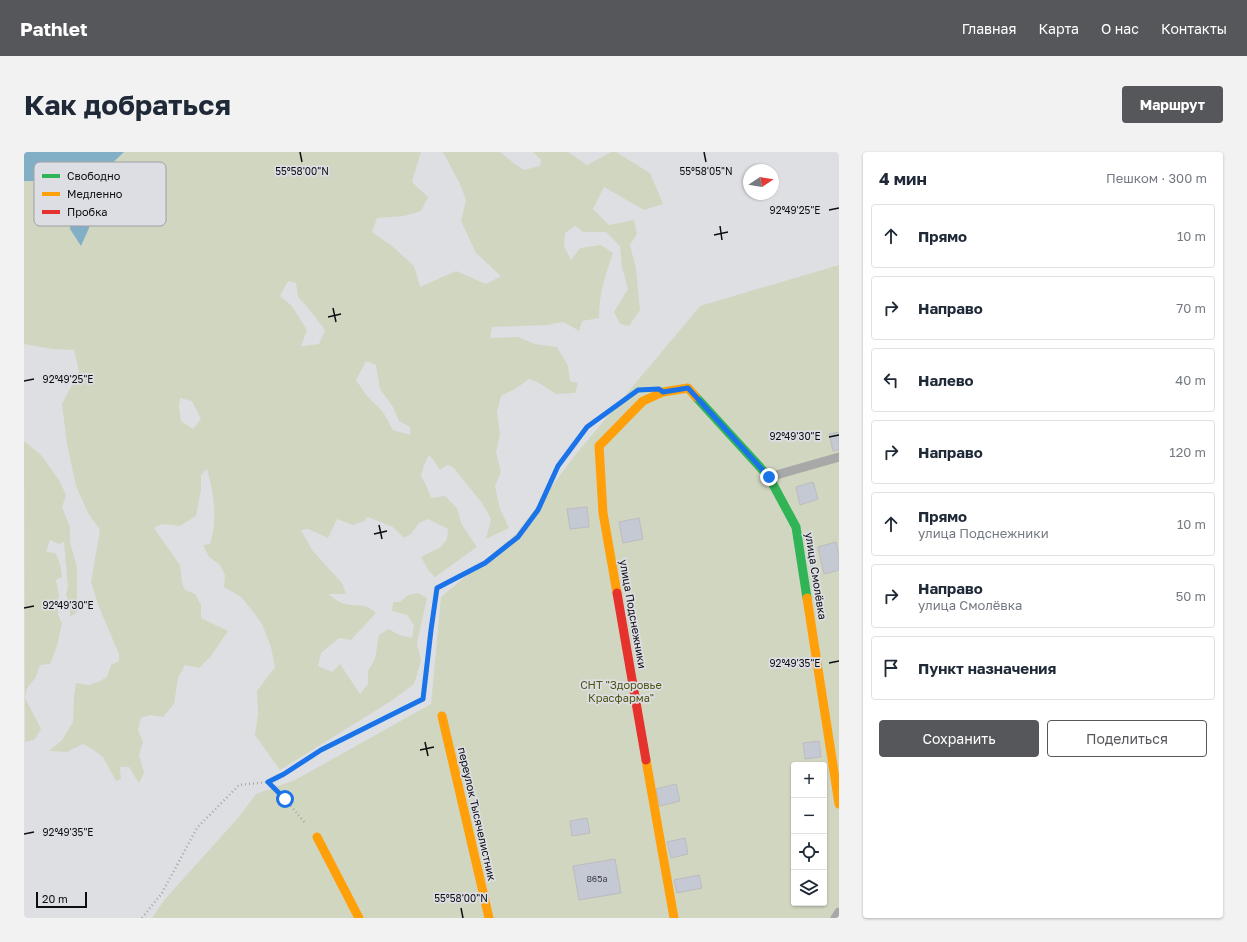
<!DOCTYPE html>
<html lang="ru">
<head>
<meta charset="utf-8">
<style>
	body { margin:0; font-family:"Golos Text",sans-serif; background:#f2f2f3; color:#1f2937 }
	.controls { position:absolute; right:12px; bottom:12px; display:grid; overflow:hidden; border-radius:4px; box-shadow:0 1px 3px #0004 }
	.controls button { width:36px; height:36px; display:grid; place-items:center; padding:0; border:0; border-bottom:1px solid #e0e1e3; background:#fff; color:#1f2937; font:20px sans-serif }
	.compass { position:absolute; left:719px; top:12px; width:36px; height:36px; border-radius:50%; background:#fff; box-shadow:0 1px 3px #0004; rotate:78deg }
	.scale { position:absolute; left:12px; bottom:10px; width:51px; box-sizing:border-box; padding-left:4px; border:2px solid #0d0e10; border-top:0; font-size:11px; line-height:14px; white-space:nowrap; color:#0d0e10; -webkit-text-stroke:3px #dddee4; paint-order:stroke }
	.stop { position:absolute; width:12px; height:12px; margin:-9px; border:3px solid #1a73e8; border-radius:50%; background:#fff }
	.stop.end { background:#1a73e8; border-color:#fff; box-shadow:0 1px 4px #0008 }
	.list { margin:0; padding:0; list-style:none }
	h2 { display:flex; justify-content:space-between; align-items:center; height:52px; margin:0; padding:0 16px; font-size:17px }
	h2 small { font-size:13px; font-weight:400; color:#747a83 }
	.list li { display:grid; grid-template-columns:26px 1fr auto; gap:12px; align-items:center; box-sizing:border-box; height:64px; margin:0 8px 8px; padding:0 8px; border:1px solid #e0e1e3; border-radius:4px }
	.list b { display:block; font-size:15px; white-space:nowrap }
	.list p { margin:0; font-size:13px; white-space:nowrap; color:#747a83 }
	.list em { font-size:13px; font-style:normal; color:#747a83 }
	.actions { display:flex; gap:8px; padding:12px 16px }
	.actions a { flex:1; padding:9px 0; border:1px solid #56575a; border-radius:4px; text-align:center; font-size:14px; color:#56575a }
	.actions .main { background:#56575a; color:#fff }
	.icon { flex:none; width:22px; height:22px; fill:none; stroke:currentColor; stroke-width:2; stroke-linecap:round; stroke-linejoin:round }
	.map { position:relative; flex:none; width:815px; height:766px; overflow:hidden; border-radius:4px }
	header { display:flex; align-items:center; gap:24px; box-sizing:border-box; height:56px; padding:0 20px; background:#56575a; color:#fff }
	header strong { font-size:19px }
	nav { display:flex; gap:22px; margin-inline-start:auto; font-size:14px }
	.intro { display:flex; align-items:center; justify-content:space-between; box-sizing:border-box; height:96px; padding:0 24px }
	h1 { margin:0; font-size:28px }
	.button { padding:10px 18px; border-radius:4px; background:#56575a; color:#fff; font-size:14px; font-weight:700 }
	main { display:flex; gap:24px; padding:0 24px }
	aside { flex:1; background:#fff; border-radius:4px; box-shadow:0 1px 3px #0004 }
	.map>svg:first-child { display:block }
	.green { fill:#d1d6c1; fill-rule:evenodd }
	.water { fill:#83afc6 }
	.building { fill:#c5c9d4; stroke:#bbbcbf }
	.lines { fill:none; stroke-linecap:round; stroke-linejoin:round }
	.path { stroke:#a7a7a8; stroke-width:2.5; stroke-dasharray:1 3; stroke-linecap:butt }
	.lane { stroke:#a8a8a8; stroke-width:9 }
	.fast { stroke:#30b455; stroke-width:9 }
	.slow { stroke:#ff9f0a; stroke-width:9 }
	.jam { stroke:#e5322d; stroke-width:9 }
	.route { stroke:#1a73e8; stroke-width:5 }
	.ticks { fill:none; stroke:#0d0e10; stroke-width:1.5 }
	.labels { text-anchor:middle; stroke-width:3.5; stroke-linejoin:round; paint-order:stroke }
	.number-label { font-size:9px; fill:#3e4044 }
	.street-label { font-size:11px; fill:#0d0e10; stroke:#dddee4 }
	.park-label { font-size:11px; fill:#4e5410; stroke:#dddee4 }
	.key { fill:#dddee4; stroke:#9fa0a4; stroke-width:1 }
	.key-label { font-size:11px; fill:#0d0e10 }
	.ticks-label { font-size:10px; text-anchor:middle; fill:#0d0e10; stroke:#dddee4; stroke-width:3.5; stroke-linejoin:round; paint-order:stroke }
</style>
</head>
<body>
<header>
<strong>Pathlet</strong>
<nav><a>Главная</a><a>Карта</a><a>О нас</a><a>Контакты</a></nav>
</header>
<div class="intro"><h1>Как добраться</h1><a class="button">Маршрут</a></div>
<main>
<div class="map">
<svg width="815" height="766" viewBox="0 0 815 766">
	<rect width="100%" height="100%" fill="#dedfe3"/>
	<g class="green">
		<path d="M100,0H397L388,30L404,45L397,59L380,64L353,66L348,80L368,94L390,114L396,135L432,119L462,132L477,124L452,101L437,69L442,48L436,32L419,0H476L491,12L500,18L516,14L517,8L509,0H544L563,13L587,0H592L626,21L639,52L620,58L580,35L569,57L585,73L610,68L613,82L606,93L612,117L616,158L605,174L596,172L590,160L604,137L598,115L596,94L582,80H559L551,74L541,81L540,94L547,108L556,96L577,93L589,101C581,124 575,142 575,166L558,169L555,179L540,170L522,173L468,175L466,186L494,185L511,192L533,195L544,214L546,229L554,231L551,241L532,242L515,231L505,227L491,237L477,244L473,260L476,282L472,301L477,320L471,334L476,357L485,376L462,387L467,367L458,351L429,315L423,313L416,318L410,309L405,303L400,313L397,324L403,335L407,346L421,344L433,356L438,373L453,395L411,425L405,419L397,405L417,395L423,387L424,377L404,367L395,371L387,382L380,386L369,375L344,365L340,369L329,373L313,367L304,386L284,377L277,378L288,398L318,431L322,442H304C309,445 313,449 318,451C332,456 338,449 352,461L327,488L315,486L297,501L294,514L308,520L316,512L336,542L344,532V519L351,507L355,483L365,477L375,483L388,486L390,473L383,463L368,459L369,450H376L384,443L394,441L403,446L393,491L397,509L390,532L367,549L256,618L231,583L234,561L233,539L251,515L247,495L238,472L227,457L217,445L200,435L201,423L196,413L185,405L179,393L186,392C194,368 190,342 183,317L177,323V338L172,364L156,374L138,372L130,376L156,413L158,431L161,438L171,442L177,453V466L204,479L187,504L175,516L161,513L154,526L150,552L139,565L126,563L117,566L114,578L119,590L115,603L120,621L115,631L105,615H96L97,627L92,629L79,605L68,597L59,592L43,600L25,599L38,588L49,570L50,545L52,531L65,533L74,530L83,525L87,513L95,509V502L75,455L67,430L76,378L64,361L52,334L43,292L38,252L55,219L50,198L29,197L0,192V29H13L32,40L45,57L46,77L65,76L73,26ZM264,129L272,131L274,145L284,156L301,178L295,192L277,194L283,178L268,154L256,144ZM342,209L352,213L356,237L369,255L375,269L386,275V283L369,278L359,260L343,244L332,228ZM156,246L168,249L177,267L169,277L157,269L155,255Z"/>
		<path d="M815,113V766H128L141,747L214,666L232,642L271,628L407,552L417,445L492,382L552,302L676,154ZM770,613H800V751H770Z"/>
		<path d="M0,289L17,303L35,328L42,343L38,355L46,375V390L53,415V460L46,465V453L42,443L44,435L40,390L35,392L26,388L22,400L31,401C36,409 37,415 38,425L32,428L35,443L34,452V463L38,471L33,494L26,512L16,513L12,525L3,536L1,546L17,577L10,588L1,590Z"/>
	</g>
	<path class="water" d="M0,0H100L73,26L65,76L57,94L46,77L45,57L32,40L13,29H0Z"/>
	<g class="building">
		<path d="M815,280V298L809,299L805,282Z"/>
		<path d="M789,330L794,347L776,353L772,335Z"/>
		<path d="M563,355L565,375L546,377L543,357Z"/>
		<path d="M615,366L619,387L599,391L595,370Z"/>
		<path d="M812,390L815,405V418L800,422L794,395Z"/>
		<path d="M795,589L797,605L781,607L779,591Z"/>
		<path d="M652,632L656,649L636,654L632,637Z"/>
		<path d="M563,666L566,681L548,684L546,669Z"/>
		<path d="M661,686L664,702L647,706L643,690Z"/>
		<path d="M591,707L597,741L555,748L549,714Z"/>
		<path d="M675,723L678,736L653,741L650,728Z"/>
	</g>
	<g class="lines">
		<g class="path">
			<path d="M244,630L260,622L297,599L399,547L407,478L413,436L461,411L494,385L513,358L534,315L563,275L569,271"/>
			<path d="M118,766L138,741L173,676L215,633L244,630L261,647L281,671"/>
		</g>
		<g class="lane">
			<path d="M745,325L815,305"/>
			<path d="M811,766L815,760"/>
		</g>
		<path class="fast" d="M672,245L745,325L772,375L783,446"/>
		<g class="slow">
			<path d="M593,441L579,361L575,294L619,249L639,240L664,236L672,245"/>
			<path d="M783,446L815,652"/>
			<path d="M418,564L465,766"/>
			<path d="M622,608L650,766"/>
			<path d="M293,685L335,766"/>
		</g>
		<path class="jam" d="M593,441L622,608"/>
	</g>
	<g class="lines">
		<path class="route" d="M261,647L244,630L260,622L297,598L399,547L407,478L413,436L461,411L494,385L514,358L534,314L563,275L614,238L635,237L639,240L664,236L745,325"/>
	</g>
	<path class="ticks" d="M276,0L278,10M680,0L682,10M805,58L815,56M696,74L698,88M690,83L704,80M309,156L312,170M304,165L317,162M0,229L10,227M805,285L815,283M355,373L358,387M350,382L363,379M0,456L10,454M805,511L815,509M401,590L404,604M396,598L410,595M0,682L10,680M437,756L439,766"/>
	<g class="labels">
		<g class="number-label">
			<text x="573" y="730">865а</text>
		</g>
		<g class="street-label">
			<text transform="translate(792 424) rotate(81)" y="4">улица Смолёвка</text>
			<text transform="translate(609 462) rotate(80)" y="4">улица Подснежники</text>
			<text transform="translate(453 662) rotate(77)" y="4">переулок Тысячелистник</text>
		</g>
		<g class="park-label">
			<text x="597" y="537">СНТ "Здоровье<tspan x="597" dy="13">Красфарма"</tspan></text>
		</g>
	</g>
	<rect x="10" y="10" width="132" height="64" rx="6" class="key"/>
	<rect x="18" y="22" width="18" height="4" fill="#30b455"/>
	<rect x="18" y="40" width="18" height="4" fill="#ff9f0a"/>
	<rect x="18" y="58" width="18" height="4" fill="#e5322d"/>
	<g class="key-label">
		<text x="43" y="28">Свободно</text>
		<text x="43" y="46">Медленно</text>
		<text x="43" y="64">Пробка</text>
	</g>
	<g class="ticks-label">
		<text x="278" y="23">55°58'00"N</text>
		<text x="682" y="23">55°58'05"N</text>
		<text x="771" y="62">92°49'25"E</text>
		<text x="44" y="231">92°49'25"E</text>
		<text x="771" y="288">92°49'30"E</text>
		<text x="44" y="457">92°49'30"E</text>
		<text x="771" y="515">92°49'35"E</text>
		<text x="44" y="684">92°49'35"E</text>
		<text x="437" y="750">55°58'00"N</text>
	</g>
</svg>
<div class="controls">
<button>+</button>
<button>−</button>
<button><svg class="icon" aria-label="locate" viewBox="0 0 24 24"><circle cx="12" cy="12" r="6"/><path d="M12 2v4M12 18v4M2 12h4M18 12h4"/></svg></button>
<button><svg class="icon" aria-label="layers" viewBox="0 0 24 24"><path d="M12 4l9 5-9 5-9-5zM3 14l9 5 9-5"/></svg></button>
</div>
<svg class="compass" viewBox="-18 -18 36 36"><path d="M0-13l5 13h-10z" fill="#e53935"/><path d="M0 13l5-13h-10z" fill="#747a83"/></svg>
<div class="scale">20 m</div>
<div class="stop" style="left:261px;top:647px"></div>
<div class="stop end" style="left:745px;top:325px"></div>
</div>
<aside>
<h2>4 мин<small>Пешком · 300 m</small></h2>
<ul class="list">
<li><svg class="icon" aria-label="ahead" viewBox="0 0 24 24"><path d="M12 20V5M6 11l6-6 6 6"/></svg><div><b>Прямо</b></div><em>10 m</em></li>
<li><svg class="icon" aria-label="right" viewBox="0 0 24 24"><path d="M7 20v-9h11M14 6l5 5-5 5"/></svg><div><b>Направо</b></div><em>70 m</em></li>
<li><svg class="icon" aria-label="left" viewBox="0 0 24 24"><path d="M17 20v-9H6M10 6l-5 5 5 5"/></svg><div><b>Налево</b></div><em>40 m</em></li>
<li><svg class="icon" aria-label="right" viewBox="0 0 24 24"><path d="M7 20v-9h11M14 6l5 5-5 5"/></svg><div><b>Направо</b></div><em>120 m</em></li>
<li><svg class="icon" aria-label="ahead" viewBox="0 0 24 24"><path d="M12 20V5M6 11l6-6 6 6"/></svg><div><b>Прямо</b><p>улица Подснежники</p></div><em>10 m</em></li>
<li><svg class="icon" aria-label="right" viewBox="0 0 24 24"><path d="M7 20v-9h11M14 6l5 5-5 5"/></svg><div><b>Направо</b><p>улица Смолёвка</p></div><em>50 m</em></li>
<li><svg class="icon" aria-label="arrive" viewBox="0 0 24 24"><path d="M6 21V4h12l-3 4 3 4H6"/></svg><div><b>Пункт назначения</b></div></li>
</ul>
<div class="actions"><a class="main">Сохранить</a><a>Поделиться</a></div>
</aside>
</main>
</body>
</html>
